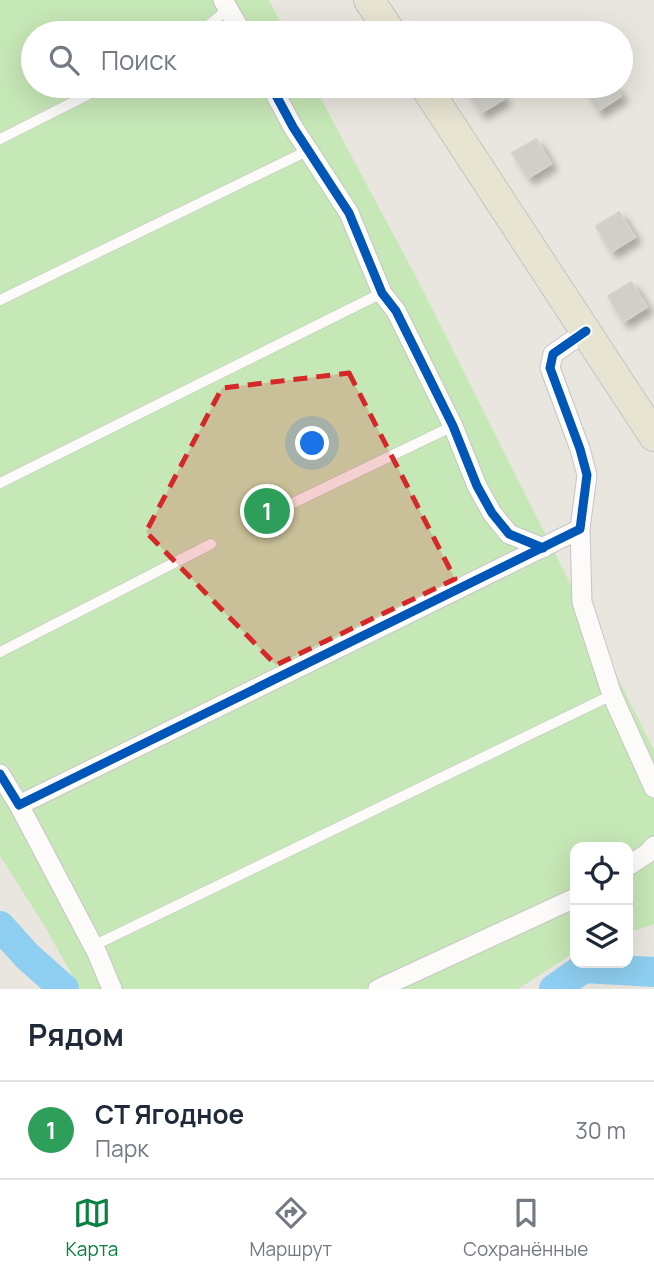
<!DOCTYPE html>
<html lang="ru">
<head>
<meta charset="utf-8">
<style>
	body { margin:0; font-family:Manrope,sans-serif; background:#f6f6f7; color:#1f2937 }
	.controls { position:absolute; right:21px; bottom:21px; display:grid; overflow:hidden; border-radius:14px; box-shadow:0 7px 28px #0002 }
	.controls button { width:63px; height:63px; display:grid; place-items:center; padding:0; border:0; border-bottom:2px solid #e0e1e3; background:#fff; color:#1f2937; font:35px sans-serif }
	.you { position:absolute; left:313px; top:444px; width:24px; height:24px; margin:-18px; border:5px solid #fff; border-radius:50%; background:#1a73e8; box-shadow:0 0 0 10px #1a73e833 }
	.badge { display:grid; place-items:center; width:46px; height:46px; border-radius:50%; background:#0b8043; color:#fff; font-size:23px; font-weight:700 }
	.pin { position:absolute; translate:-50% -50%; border:4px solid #fff; box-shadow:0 2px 7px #0006 }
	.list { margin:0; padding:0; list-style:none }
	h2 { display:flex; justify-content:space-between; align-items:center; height:91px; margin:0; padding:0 28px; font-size:30px }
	h2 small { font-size:23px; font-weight:400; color:#747a83 }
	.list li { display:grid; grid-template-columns:46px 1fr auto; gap:21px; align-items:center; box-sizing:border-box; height:98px; padding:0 28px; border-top:2px solid #e0e1e3 }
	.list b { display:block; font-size:26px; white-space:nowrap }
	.list p { margin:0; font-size:23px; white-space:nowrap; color:#747a83 }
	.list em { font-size:23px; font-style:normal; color:#747a83 }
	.icon { flex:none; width:38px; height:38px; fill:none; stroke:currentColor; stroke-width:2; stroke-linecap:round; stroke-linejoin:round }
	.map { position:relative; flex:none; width:654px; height:989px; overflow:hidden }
	.search { position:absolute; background:#fff; box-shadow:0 7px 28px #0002; left:21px; right:21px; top:21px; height:77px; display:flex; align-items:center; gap:18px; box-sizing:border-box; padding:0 24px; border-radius:38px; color:#747a83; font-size:26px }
	.sheet { height:189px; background:#fff }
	nav { display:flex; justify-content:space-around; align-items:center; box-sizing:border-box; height:98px; border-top:2px solid #e0e1e3; background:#fff; font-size:19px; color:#747a83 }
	nav a { display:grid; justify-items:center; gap:4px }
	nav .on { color:#0b8043 }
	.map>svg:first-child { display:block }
	.green { fill:#c6e7b6 }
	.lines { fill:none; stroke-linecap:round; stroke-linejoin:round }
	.river { stroke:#8ecef0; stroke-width:30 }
	.building { fill:#d1cfca; stroke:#d4d2cb; stroke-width:2; filter:url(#shadow) }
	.lane-casing { stroke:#c6c5c5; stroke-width:11 }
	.street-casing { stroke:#c6c5c5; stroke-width:21 }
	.primary-casing { stroke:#c4c4c1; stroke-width:32 }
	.lane { stroke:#fcfbfa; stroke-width:10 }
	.street { stroke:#fcfbfa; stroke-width:19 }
	.primary { stroke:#e8e4d2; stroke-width:30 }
	.cycleway-casing { stroke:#fff; stroke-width:13 }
	.cycleway { stroke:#0057b8; stroke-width:9 }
	.marked { fill:#d62828; fill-opacity:0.2; stroke:#d62828; stroke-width:5; stroke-dasharray:14 9; stroke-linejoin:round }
</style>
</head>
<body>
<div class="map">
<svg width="654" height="989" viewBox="0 0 654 989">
	<defs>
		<filter id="shadow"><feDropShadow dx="6" dy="6" stdDeviation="3.5" flood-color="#0004"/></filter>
	</defs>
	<rect width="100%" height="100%" fill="#e9e6df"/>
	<path class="green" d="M0,0H269L286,33H33V86H314L414,273L654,750V924L628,933V847H575V952L518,989H80L44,925L0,856Z"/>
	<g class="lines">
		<g class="river">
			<path d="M0,926L27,956L64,989"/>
			<path d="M554,989L584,968L654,972"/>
		</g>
	</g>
	<g class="building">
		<path d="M469,86H496L504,99L481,113L465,88Z"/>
		<path d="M583,86H615L621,96L598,111Z"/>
		<path d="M536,139L551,164L528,178L512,153Z"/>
		<path d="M619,212L635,237L611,252L596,226Z"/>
		<path d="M631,282L647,307L623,322L608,296Z"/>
	</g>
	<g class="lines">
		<defs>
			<g id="lane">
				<path d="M199,33L228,9"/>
				<path d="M0,139L105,86"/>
				<path d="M0,300L309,150"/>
				<path d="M0,483L382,293"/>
				<path d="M291,504L453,426"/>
				<path d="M0,652L211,544"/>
				<path d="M93,946L612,695"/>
			</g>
			<g id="street">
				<path d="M223,0L242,33"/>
				<path d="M271,86L293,127L349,213L382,293L396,311L453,426L477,486L492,513L509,534L543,548"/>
				<path d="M580,529L582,602L612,695L654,788"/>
				<path d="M0,774L19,805L580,529L587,475L580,449L550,368L553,354L586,331"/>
				<path d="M19,805L97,953L112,989"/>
				<path d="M628,866L648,853L654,846"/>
				<path d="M378,989L575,898"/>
			</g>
			<g id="primary">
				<path d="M369,0L391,33"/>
				<path d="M425,86L654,436"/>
			</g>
		</defs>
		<use href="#lane" class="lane-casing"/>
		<use href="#street" class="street-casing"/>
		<use href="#primary" class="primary-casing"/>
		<use href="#lane" class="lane"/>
		<use href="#street" class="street"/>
		<use href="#primary" class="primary"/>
		<defs>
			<g id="cycleway">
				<path d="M271,86L293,127L349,213L382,293L396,311L453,426L477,486L492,513L509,534L543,548"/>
				<path d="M0,774L19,805L580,529L587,475L580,449L550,368L553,354L586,331"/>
			</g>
		</defs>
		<use href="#cycleway" class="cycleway-casing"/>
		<use href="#cycleway" class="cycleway"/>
	</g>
	<path class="marked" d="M349,373L455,579L276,665L146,532L222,388Z"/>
</svg>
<div class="controls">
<button><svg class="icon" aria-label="locate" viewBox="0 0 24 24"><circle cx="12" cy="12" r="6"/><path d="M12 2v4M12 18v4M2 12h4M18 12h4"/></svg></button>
<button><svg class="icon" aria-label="layers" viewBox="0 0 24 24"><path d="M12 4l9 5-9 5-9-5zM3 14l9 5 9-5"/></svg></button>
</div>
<div class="you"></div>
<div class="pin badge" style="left:267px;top:511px;background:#2e9e5b">1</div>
<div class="search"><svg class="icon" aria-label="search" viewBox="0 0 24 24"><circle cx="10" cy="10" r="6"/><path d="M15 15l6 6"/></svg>Поиск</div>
</div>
<section class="sheet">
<h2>Рядом<small></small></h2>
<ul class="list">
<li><span class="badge" style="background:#2e9e5b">1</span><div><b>СТ Ягодное</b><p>Парк</p></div><em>30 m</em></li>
</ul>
</section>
<nav>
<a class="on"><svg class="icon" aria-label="map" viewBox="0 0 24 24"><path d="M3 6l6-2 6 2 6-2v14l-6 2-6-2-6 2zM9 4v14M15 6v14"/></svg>Карта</a>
<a><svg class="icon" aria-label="directions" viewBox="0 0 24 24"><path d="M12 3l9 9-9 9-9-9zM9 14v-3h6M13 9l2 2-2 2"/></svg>Маршрут</a>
<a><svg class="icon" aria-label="saved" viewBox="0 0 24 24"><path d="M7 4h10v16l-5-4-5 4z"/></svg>Сохранённые</a>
</nav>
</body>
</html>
